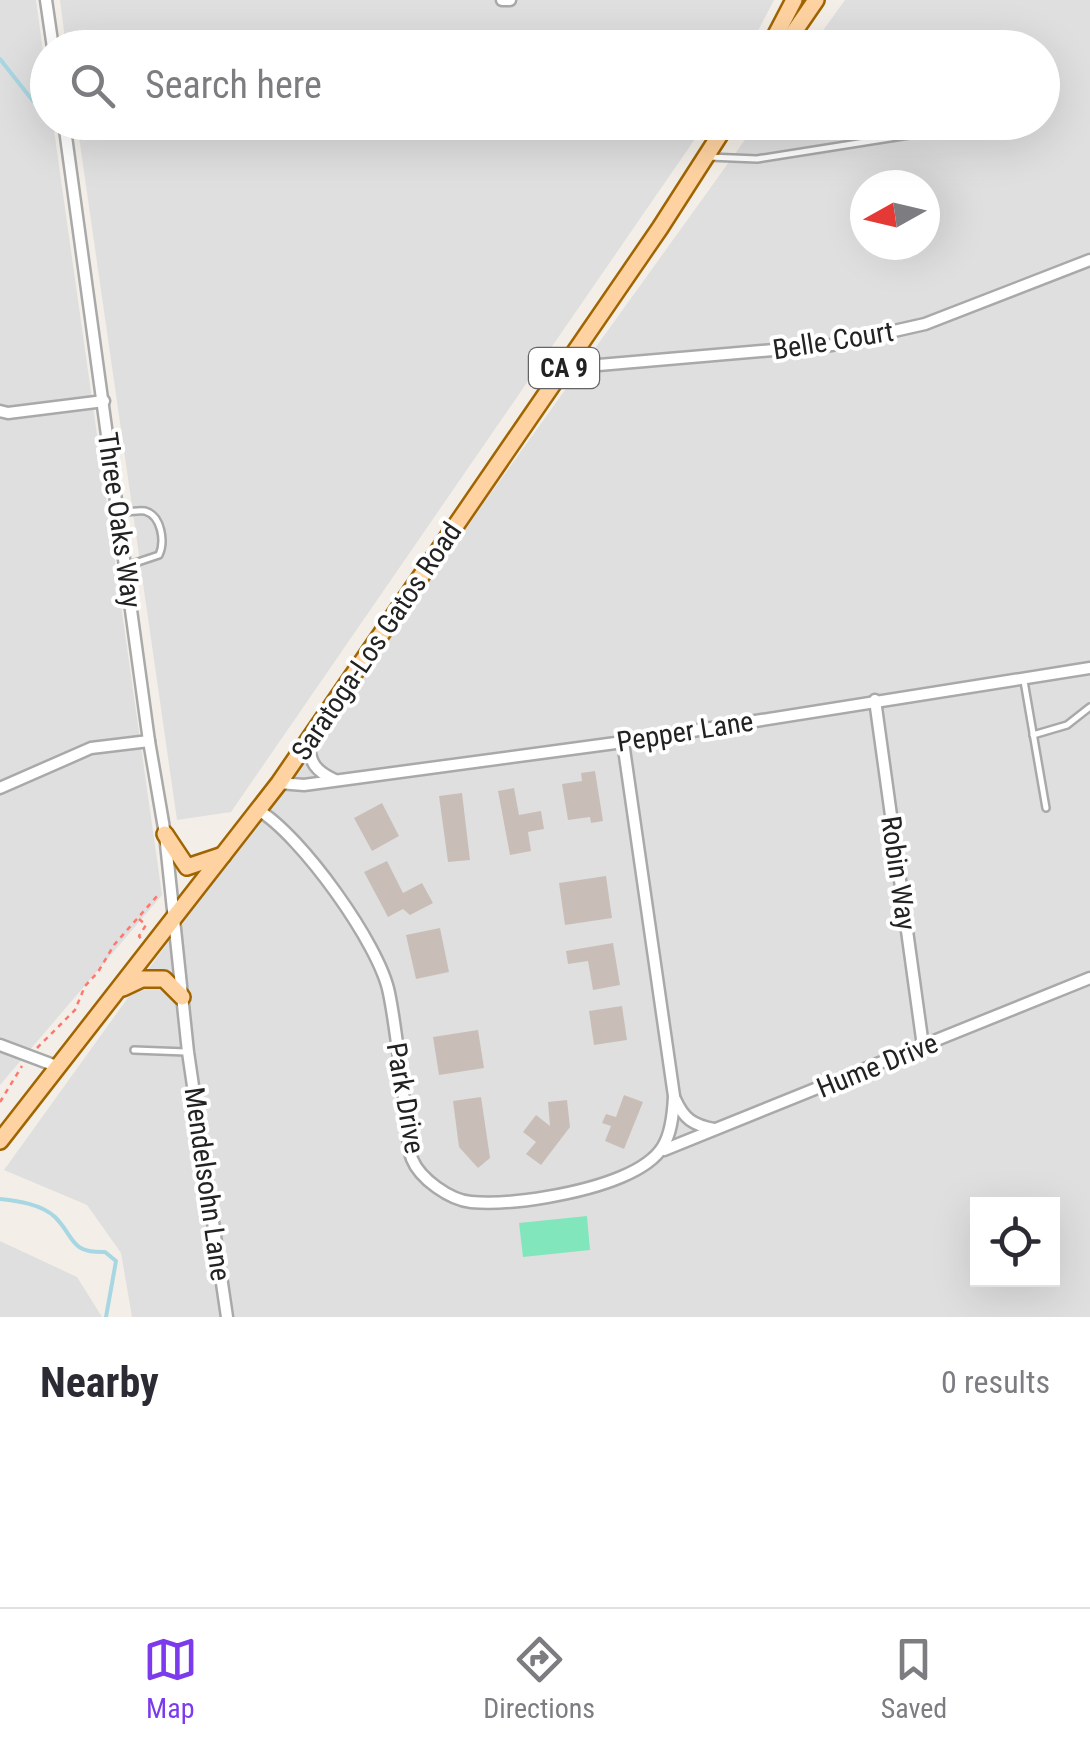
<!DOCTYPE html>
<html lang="en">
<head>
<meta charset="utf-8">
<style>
	body { margin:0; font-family:"Roboto Condensed",sans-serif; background:#f7f7f7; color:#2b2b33 }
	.controls { position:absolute; right:30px; bottom:30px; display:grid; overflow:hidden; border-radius:0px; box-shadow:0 10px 40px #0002 }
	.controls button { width:90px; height:90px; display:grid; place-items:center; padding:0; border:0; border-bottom:2px solid #e1e1e2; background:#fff; color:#2b2b33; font:50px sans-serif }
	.compass { position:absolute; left:850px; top:170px; width:90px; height:90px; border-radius:50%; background:#fff; box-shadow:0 10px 40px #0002; rotate:262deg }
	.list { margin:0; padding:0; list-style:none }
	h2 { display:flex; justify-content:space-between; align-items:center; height:130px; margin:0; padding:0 40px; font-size:42px }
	h2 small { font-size:32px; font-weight:400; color:#7c7c81 }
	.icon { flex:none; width:55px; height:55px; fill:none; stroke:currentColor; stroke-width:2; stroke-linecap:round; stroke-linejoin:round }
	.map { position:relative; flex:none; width:1090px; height:1317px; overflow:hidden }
	.search { position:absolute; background:#fff; box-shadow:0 10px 40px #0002; left:30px; right:30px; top:30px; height:110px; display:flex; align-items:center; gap:25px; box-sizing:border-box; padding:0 35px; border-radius:55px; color:#7c7c81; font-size:38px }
	.sheet { height:290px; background:#fff }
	nav { display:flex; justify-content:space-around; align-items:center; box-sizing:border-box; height:140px; border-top:2px solid #e1e1e2; background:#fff; font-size:28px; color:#7c7c81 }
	nav a { display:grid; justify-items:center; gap:5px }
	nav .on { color:#7c3aed }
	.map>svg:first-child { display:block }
	.residential { fill:#e0dfdf; fill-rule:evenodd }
	.pitch { fill:#82e6bc }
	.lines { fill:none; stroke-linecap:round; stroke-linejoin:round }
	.stream { stroke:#a7d7e2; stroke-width:4 }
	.building { fill:#c8beb7 }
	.lane-casing { stroke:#a9a9a9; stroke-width:10 }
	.street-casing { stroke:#a9a9a9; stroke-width:15 }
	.primary-casing { stroke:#a06500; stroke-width:20 }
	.path { stroke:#ff776d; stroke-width:2.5; stroke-dasharray:5 5; stroke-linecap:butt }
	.lane { stroke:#fff; stroke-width:5 }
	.street { stroke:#fff; stroke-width:10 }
	.primary { stroke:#ffd3a1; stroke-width:15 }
	.labels { text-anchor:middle; stroke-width:8; stroke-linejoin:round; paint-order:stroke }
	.shield { fill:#fff; stroke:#646464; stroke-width:2.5 }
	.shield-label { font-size:25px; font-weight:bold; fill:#222 }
	.street-label { font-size:28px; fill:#222; stroke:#fff }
</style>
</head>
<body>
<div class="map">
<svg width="1090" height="1317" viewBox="0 0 1090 1317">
	<rect width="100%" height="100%" fill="#f3efe8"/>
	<g class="residential">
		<path d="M0,0H36L47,80L48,122L53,123L162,895L0,1085Z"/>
		<path d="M60,0H774L749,48L66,47Z"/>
		<path d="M845,0H1090V1317H132L121,1253L87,1205L4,1170L757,123L1042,122V48L811,47ZM865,185H925V245H865ZM978,1204H1052V1280H978Z"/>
		<path d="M77,123H706L231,812L177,820Z"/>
		<path d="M0,1241L77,1277L102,1317H0Z"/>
	</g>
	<path class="pitch" d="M587,1216L590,1250L523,1257L519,1223Z"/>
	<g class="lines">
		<g class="stream">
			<path d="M0,59L33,101"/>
			<path d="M0,1199C18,1201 41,1204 55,1217C75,1237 69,1253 105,1252L116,1261L106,1317"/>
		</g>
	</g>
	<g class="building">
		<path d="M595,771L603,821L591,823L590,817L568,820L562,784L582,781L581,773Z"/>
		<path d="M514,788L519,815L541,811L544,829L528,832L531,851L510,855L498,791Z"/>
		<path d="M462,793L470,860L448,862L439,796Z"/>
		<path d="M382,803L399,836L372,851L354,818Z"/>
		<path d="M387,861L403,893L422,883L433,903L410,915L403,909L388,917L364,872Z"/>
		<path d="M606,876L612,918L565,925L559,883Z"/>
		<path d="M440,928L449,972L416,979L406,935Z"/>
		<path d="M613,943L620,985L593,990L588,961L568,964L566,951Z"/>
		<path d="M622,1006L627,1040L594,1045L589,1011Z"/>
		<path d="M478,1030L484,1068L439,1075L433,1037Z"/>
		<path d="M624,1095L643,1102L624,1149L605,1141L611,1126L602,1123L606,1114L616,1117Z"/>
		<path d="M481,1097L490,1158L478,1168L459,1147L453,1101Z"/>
		<path d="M567,1100L570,1127L541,1165L526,1154L536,1142L523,1132L536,1115L550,1126L548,1102Z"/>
	</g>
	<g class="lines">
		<defs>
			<g id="lane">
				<path d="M709,157L757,159L909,135L927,127"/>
				<path d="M120,513C127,512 138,510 145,511C162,516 165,542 159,555L126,566"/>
				<path d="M1024,681L1046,808"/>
				<path d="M1033,735L1067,725L1090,707"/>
				<path d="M134,1050L186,1052"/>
			</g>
			<g id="street">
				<path d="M46,0L53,48"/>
				<path d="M502,0H510"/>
				<path d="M64,122L149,741L165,834L188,1052L227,1317"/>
				<path d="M564,368L832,345L925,324L1090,260"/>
				<path d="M0,411L8,413L104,401"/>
				<path d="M875,700L923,1046"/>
				<path d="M308,741C310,763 315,771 335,780"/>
				<path d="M279,783L304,785L623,742L1090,668"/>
				<path d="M0,788L91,748L149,741"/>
				<path d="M258,810C300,834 380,945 389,993C397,1032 400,1073 406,1113C408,1127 407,1146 412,1159C420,1179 450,1200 471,1202C512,1206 583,1193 621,1177C664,1159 672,1141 674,1096L623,742"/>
				<path d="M0,1045L56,1066"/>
				<path d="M675,1099C684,1119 693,1125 714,1129"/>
				<path d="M664,1150L1090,978"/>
			</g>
			<g id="primary">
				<path d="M769,48L794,0"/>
				<path d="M783,48L816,0"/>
				<path d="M165,834L187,867L223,855"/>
				<path d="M123,988L142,979H164L182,997"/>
				<path d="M0,1141L279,783L660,228L728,122"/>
			</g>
		</defs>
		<use href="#lane" class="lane-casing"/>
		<use href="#street" class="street-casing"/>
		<use href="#primary" class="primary-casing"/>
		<g class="path">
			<path d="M139,919L146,925L139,936L141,939"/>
			<path d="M37,1048L75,1010L85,986L98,972L114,945L158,895"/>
			<path d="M0,1102L22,1066"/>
		</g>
		<use href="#lane" class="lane"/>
		<use href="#street" class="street"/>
		<use href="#primary" class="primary"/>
	</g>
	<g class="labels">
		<rect class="shield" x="529" y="348" width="70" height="40" rx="8"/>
		<g class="shield-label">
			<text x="564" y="377">CA 9</text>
		</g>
		<g class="street-label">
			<text transform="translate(833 340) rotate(-9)" y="10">Belle Court</text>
			<text transform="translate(120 520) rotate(82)" y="10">Three Oaks Way</text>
			<text transform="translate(376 641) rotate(-56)" y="10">Saratoga-Los Gatos Road</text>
			<text transform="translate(685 731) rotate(-9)" y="10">Pepper Lane</text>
			<text transform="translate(899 873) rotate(82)" y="10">Robin Way</text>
			<text transform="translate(877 1065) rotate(-22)" y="10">Hume Drive</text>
			<text transform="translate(406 1098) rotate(80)" y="10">Park Drive</text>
			<text transform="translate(208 1184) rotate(82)" y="10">Mendelsohn Lane</text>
		</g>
	</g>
</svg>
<div class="controls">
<button><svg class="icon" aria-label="locate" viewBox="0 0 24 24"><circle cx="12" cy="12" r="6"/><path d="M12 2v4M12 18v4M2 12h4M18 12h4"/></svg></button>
</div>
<svg class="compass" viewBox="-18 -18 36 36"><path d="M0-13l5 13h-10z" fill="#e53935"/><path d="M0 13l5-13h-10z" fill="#7c7c81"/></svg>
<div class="search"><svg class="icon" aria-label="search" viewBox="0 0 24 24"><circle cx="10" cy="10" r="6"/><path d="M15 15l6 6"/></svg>Search here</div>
</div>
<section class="sheet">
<h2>Nearby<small>0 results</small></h2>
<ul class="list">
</ul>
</section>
<nav>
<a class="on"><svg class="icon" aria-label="map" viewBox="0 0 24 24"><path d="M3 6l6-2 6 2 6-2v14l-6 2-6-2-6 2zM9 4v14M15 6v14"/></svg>Map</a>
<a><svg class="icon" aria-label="directions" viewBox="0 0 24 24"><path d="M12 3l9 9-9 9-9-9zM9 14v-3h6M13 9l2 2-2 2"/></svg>Directions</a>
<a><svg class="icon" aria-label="saved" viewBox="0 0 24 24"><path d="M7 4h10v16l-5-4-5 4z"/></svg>Saved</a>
</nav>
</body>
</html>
